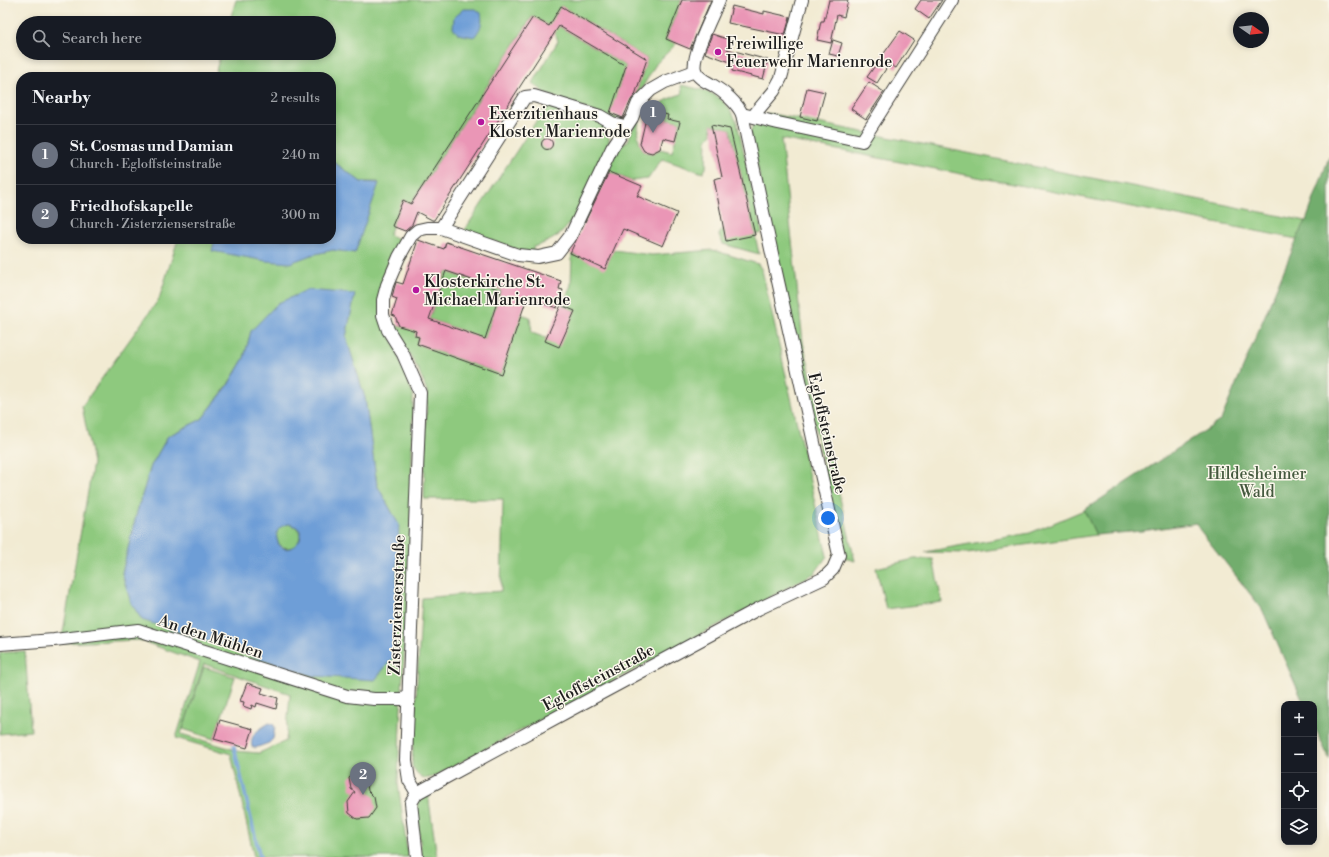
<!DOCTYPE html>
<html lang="en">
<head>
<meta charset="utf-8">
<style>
	body { margin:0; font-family:"Libre Bodoni",serif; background:#20242c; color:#f1f3f6 }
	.controls { position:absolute; right:12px; bottom:12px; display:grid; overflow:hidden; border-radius:8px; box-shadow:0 2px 6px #0003 }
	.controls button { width:36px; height:36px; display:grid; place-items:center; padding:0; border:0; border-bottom:1px solid #363941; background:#171b24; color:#f1f3f6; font:20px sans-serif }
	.compass { position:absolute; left:1233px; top:12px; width:36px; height:36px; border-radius:50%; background:#171b24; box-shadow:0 2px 6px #0003; rotate:104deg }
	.you { position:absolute; left:828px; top:518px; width:14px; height:14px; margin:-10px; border:3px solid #fff; border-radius:50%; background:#1a73e8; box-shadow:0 0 0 6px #1a73e833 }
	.badge { display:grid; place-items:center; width:26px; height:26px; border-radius:50%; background:#d93025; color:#fff; font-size:13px; font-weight:700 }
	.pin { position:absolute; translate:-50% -33px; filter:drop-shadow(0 1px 2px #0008) }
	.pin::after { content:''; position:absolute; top:21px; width:14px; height:12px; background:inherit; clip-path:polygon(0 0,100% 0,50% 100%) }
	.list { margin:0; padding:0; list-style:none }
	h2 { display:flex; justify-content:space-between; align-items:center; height:52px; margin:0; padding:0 16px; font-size:17px }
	h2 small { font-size:13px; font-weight:400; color:#9ea1a6 }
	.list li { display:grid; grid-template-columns:26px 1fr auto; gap:12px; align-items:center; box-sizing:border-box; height:60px; padding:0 16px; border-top:1px solid #363941 }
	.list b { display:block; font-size:15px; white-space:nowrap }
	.list p { margin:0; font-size:13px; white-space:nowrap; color:#9ea1a6 }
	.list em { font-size:13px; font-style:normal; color:#9ea1a6 }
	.icon { flex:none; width:22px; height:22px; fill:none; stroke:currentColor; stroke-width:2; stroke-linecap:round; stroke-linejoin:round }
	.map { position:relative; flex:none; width:1329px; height:857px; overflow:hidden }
	.search { position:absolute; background:#171b24; box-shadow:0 2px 6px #0003; left:16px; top:16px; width:320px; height:44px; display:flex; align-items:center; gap:10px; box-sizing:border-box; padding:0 14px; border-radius:22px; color:#9ea1a6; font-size:15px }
	.panel { position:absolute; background:#171b24; box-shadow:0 2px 6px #0003; left:16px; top:72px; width:320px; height:172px; border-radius:16px }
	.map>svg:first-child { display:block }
	.green { fill:#8ec97e; stroke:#55724d; fill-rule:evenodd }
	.forest { fill:#72ad6d; stroke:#476444 }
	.water { fill:#6e9ed7; stroke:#455d7a; fill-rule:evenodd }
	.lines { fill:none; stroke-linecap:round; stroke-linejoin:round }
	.stream { stroke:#6e9ed7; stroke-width:3.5 }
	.building { fill:#ea96b6; fill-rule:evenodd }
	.minor-casing { stroke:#3c3b37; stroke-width:14 }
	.minor { stroke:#fff; stroke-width:12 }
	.poi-dot { fill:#b5179e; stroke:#fbf7ec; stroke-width:1.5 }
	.labels { text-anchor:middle; stroke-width:3; stroke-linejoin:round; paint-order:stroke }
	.poi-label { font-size:16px; fill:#1c1c1c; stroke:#fbf7ec; text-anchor:start }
	.street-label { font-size:16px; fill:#1c1c1c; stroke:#fbf7ec }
	.park-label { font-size:16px; fill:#44593e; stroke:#fbf7ec }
</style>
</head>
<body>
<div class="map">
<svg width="1329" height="857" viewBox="0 0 1329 857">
	<rect width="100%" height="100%" fill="#fbf7ec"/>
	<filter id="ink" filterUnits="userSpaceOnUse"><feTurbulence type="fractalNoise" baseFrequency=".025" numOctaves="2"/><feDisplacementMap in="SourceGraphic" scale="8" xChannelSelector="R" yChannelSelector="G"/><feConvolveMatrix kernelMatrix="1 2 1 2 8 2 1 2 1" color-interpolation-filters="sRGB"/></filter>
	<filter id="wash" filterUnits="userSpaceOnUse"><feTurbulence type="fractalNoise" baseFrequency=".012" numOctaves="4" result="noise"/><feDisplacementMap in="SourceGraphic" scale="16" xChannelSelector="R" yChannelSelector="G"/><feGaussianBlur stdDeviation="0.9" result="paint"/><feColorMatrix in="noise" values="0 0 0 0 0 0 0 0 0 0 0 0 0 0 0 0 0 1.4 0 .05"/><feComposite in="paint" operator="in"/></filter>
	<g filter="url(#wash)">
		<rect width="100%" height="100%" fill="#f2ebd3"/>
		<g class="green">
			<path d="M236,0H682L666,39L677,43L656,64L632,105L647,59L561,6L552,22L626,66L610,115L627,121L620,122L546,94L533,83L558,41C554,26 546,24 532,17L411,203L403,200L389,235L404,241L379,299L399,358L413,394L410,563L400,722L398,783L408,857H254L231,754L176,738L200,662L139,640L61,643L93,463L82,406L159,299L178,239H215L213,251L311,255L333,250L355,253L378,182H361L331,160V77H214L221,53H329V23H229ZM355,294L346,337L365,398L377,485L399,525L143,620L131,603L122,573L137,512L151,466L168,436L202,419L227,386L244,358L251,331ZM204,664L290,694L286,741L259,753L234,751L232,749L181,734Z"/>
			<path d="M681,85C712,92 722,93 737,122L762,233L755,235L759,254L723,244L719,236L720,231L723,229L755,234L730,129L711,125L712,134L707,139L706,168L703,173L662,159L648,179L631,181L606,170L618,147L628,141L640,110H642C638,128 634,134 644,151L652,153L660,149L672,152L680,122L667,119L668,115L653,111C662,102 670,97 682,94Z"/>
			<path d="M548,103L602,121C606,127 610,133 609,141C608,157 574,224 561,233C553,240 543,244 533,247V255L464,231Z"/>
			<path d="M768,113L1306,221L1297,239L781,139L803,342L855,561L844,558L750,133L753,125Z"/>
			<path d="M614,250L652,255L713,250L758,264L762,270L827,556L815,573L435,776C423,781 419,777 412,766L422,598L501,591L503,499H424L427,391L419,371L409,353L403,346L404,341L396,328L399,326L407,328L418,326L415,336L419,337L417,344L501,374L521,314L530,317L532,333L546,338L575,311L563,306L571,285L572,254L605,268Z"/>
			<path d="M446,271L501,290L485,339L429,319Z"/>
			<path d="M1084,510L1096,535L967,553L925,552L1030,533Z"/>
			<circle cx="288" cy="536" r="12"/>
			<path d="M914,559H933L942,602L886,609L876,568Z"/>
			<path d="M25,651L31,731L0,734V653Z"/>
			<path d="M204,667L235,677L214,739L183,729Z"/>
			<path d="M428,794L437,857H422L416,810L419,801Z"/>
		</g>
		<path class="forest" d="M1329,157V759L1314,725V704H1304L1262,609L1199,529L1197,523L1142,531L1096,535L1084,510L1221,420L1297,239L1306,221Z"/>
		<g class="water">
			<path d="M463,9H476L481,13C483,23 481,29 474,37L458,34L453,28L454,18Z"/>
			<path d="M331,160L361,182L379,183L355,253L333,250L311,255L290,263L266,261L212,251L215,239H331Z"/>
			<path d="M308,290L355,294L346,337L365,398L377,485L399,525L393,657L375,680L313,676L142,620L131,603L122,573L137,512L151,466L168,436L202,419L227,387L244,358L251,331L278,303ZM289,524C319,531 283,565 277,539C275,530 281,525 289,524Z"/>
			<path d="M269,723L273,724L275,727L273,739L269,743L255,748L252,747C249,734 260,729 269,723Z"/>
		</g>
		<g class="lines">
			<path class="stream" d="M234,747L260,857"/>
		</g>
		<g id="blocks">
			<g class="building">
				<path d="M682,0H711L690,49L666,39Z"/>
				<path d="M829,0H848L844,17L837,15L831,43L817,40L821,21H824Z"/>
				<path d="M921,0H942L929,19L915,9Z"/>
				<path d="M561,6L647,59L635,95L631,100L623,118L610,113L626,66L559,26L434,220H432L417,212L412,225L405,231L392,226L403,200L411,204L533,17L549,26Z"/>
				<path d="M732,6L764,14V11L790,17L785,35L728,23Z"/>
				<path d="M900,31L914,40L896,68L889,64L877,83L867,77Z"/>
				<path d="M712,34L730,40L727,49L768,60L763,79L732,71L733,63L705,53Z"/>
				<path d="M833,40L842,43L838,56L829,54Z"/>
				<path d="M869,82L884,92L866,119L851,109Z"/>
				<path d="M807,88L825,92L817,121L800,117Z"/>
				<path d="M648,110L668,115L667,119L680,122L675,141L663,138L660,149L652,153L644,151L640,144Z"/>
				<path d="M711,125L730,129L755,235L726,241L714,179L722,177Z"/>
				<circle cx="547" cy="144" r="5.5"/>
				<path d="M609,172L642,186L637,196L677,213L663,246L623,229L605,269L570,253Z"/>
				<path d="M418,240L444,249L446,242L561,281L559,289L563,290L557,308L527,298L501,374L417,344L419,337L415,336L416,331L399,326L395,316L392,315L397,299L392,297L394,289L396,282L403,284ZM446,271L501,290L485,339L429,319Z"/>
				<path d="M561,305L575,311L559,347L545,341Z"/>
				<path d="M247,683L263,688L261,693L278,698L276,709L257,703L256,707L252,705L251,709L243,706L244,702L240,701Z"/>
				<path d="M220,720L253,729L247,748L214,739Z"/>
				<path d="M363,774L366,776L368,791L374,797L376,808L369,818L357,819L349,813L348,802L355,792L351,789L349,778L352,775Z"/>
			</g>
		</g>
	</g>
	<g filter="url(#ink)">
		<use href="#blocks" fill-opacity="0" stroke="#3c3b37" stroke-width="1"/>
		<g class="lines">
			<defs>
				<g id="minor">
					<path d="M742,114L778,123L862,141L952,0"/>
					<path d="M753,116L774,91L781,78L802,0"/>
					<path d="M441,228L525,97L534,96L600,116L612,123L625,126"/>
					<path d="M0,644L54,640L138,630L347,696L374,699H408"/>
					<path d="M417,793L570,710L758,609L824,578L833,569L839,555L774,263L742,114C737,103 724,92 714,86C707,82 697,78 695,70C691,56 713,15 719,0"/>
					<path d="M417,793L409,780L406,760L420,393L403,354L388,330L383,315V300L387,285L399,257L411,236L418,230L427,228H441L518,255L538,257L557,253L571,235L612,148L632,118L638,103L651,90L665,82L695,71"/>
					<path d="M417,793L411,803L417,857"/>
				</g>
			</defs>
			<use href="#minor" class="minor-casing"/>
			<use href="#minor" class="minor"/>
		</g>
	</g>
	<g class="poi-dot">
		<circle cx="718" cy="52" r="4"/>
		<circle cx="481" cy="122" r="4"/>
		<circle cx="416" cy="290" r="4"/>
	</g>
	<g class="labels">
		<g class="poi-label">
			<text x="726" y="49">Freiwillige<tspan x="726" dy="18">Feuerwehr Marienrode</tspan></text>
			<text x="489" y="119">Exerzitienhaus<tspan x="489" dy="18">Kloster Marienrode</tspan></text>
			<text x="424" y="287">Klosterkirche St.<tspan x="424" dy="18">Michael Marienrode</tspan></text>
		</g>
		<g class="street-label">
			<text transform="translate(828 433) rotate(77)" y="6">Egloffsteinstraße</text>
			<text transform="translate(396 605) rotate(-88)" y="6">Zisterzienserstraße</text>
			<text transform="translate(211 636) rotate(18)" y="6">An den Mühlen</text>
			<text transform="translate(598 677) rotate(-28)" y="6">Egloffsteinstraße</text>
		</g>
		<g class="park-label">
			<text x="1257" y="479">Hildesheimer<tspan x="1257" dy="18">Wald</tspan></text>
		</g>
	</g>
</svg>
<div class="controls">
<button>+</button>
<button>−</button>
<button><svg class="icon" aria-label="locate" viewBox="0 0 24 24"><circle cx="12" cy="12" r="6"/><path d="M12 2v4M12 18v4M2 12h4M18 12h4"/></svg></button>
<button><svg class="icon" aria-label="layers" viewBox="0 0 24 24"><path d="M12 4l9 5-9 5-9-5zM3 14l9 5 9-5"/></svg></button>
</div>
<svg class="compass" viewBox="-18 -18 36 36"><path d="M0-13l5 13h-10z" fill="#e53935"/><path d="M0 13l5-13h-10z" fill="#9ea1a6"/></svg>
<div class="you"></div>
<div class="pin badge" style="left:653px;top:133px;background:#6b7280">1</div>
<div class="pin badge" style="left:363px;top:795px;background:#6b7280">2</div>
<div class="search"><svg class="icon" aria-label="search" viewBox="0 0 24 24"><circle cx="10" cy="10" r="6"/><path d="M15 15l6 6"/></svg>Search here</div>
<section class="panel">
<h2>Nearby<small>2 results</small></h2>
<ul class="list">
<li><span class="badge" style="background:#6b7280">1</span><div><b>St. Cosmas und Damian</b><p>Church · Egloffsteinstraße</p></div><em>240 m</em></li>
<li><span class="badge" style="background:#6b7280">2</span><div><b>Friedhofskapelle</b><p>Church · Zisterzienserstraße</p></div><em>300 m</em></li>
</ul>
</section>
</div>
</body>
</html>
